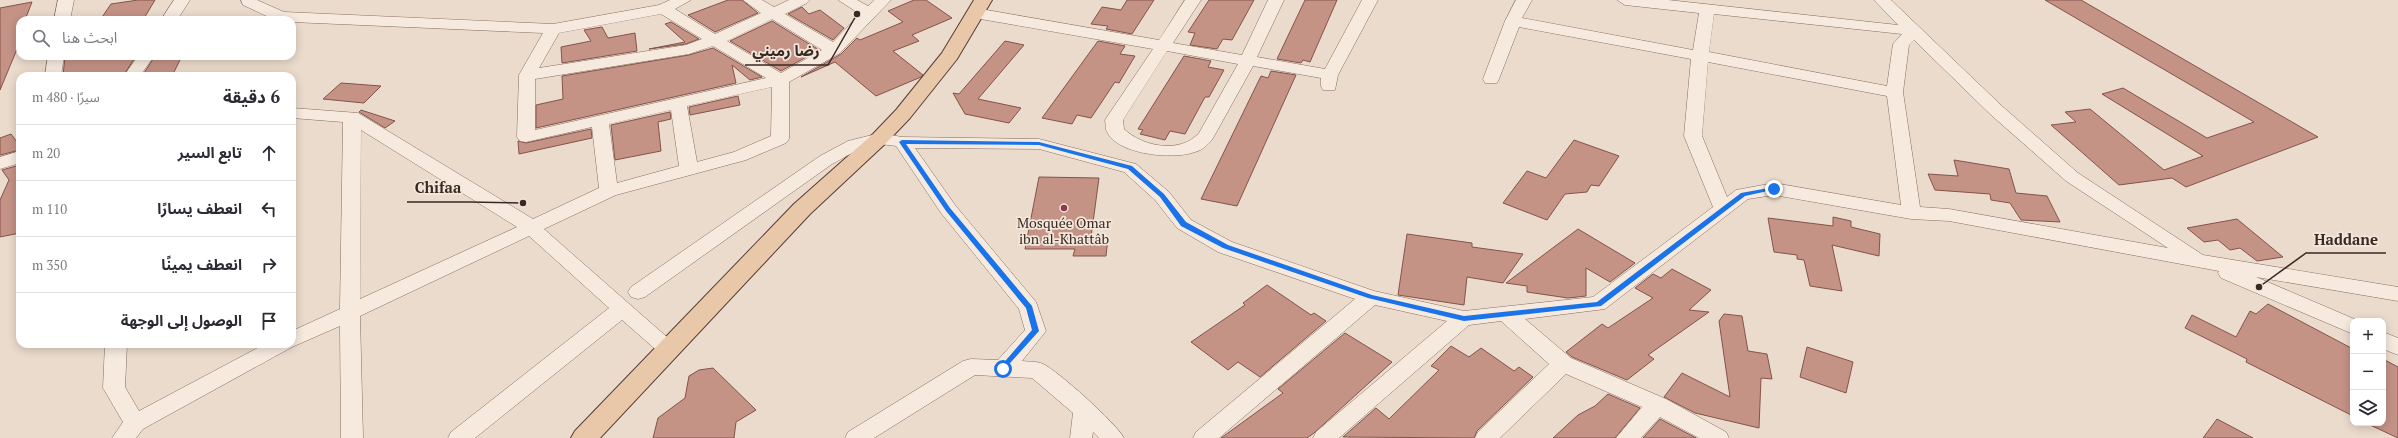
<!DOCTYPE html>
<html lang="ar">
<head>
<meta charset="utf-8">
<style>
	body { margin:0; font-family:"PT Serif","Noto Sans Arabic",serif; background:#f7f7f7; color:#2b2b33; direction:rtl }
	.controls { position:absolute; right:12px; bottom:12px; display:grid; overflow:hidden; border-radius:8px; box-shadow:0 2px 10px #0003 }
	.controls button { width:36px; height:36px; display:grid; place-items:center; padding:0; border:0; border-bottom:1px solid #e1e1e2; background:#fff; color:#2b2b33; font:20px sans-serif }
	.stop { position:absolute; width:12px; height:12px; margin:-9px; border:3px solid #1a73e8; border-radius:50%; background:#fff }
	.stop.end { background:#1a73e8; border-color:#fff; box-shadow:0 1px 4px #0008 }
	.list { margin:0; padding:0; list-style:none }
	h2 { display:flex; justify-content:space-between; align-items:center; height:52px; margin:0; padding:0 16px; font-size:17px }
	h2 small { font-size:13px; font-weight:400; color:#7c7c81 }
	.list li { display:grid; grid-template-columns:26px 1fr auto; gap:12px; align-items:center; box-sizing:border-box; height:56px; padding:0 16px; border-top:1px solid #e1e1e2 }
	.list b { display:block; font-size:15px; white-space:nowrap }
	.list em { font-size:13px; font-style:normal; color:#7c7c81 }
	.icon { flex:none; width:22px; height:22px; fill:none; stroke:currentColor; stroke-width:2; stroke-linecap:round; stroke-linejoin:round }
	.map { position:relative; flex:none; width:2398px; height:438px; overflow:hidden; direction:ltr }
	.search { position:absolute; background:#fff; box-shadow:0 2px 10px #0003; left:16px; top:16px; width:280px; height:44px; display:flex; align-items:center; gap:10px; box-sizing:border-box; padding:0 14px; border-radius:12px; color:#7c7c81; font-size:15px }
	.panel { position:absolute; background:#fff; box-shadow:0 2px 10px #0003; left:16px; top:72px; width:280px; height:276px; border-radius:12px; direction:rtl }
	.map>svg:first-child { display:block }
	.building { fill:#c59286; stroke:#84534a }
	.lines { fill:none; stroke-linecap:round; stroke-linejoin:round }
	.minor-casing { stroke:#876d61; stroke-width:1 }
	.primary-casing { stroke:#563d35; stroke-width:2 }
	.minor { fill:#f6eadf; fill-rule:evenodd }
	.primary { fill:#e9c7a9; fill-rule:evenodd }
	.route { fill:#1a73e8 }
	.poi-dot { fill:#90374c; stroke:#f3e7db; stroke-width:1.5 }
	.labels { text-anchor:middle; stroke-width:3.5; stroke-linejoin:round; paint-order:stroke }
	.poi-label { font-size:14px; fill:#392923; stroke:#f3e7db }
	.leader { fill:none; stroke:#392923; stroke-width:1.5 }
	.callout-dot { fill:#392923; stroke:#f3e7db; stroke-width:1.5 }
	.callout-label { font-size:15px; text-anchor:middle; font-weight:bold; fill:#392923; stroke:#f3e7db; stroke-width:3.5; stroke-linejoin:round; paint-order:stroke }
</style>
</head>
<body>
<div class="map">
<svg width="2398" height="438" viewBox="0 0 2398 438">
	<rect width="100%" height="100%" fill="#ebdbcc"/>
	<g class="building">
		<path d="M138,0H155L143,20H100L111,4Z"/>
		<path d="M728,0H742L758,13L715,32L688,15Z"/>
		<path d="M914,0H926L952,18L912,35L919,41L893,51L923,75L921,77L876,96L835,62L801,77L841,54L857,38L860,40L903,22L888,11Z"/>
		<path d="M1127,0H1154L1132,34L1106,29L1108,26L1091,24L1102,7L1121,10Z"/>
		<path d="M1209,0H1254L1232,40L1223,39L1217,49L1190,45L1195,33L1188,32Z"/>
		<path d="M1305,0H1337L1310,62L1303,60L1301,63L1277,59Z"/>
		<path d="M2045,0H2081L2318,137L2186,187L2172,178L2119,185L2051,125L2076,122L2065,112L2090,109L2164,170L2203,156L2102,94L2123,88L2207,138L2254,122Z"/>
		<path d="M32,2L25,20H20V42L0,90V8Z"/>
		<path d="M802,7L809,14L820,10L844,28L833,40L788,14Z"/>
		<path d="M772,21L819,50L781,71L730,41Z"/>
		<path d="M671,22L699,39L686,44L649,49L685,42L665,24Z"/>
		<path d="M602,27L608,38L635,33L637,51L562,63L561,47L591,41L584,30Z"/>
		<path d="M1005,41L1024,45L978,99L1021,108L1009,123L965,114L953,93L959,94Z"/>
		<path d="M1098,41L1125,46L1120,54L1135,56L1119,83L1115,82L1091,118L1077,115L1072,124L1042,118Z"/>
		<path d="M713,48L762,77L750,80L732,65L736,83L536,128V105L563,99L562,76L689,55Z"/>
		<path d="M65,56H136L123,76H63Z"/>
		<path d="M155,56H182L173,74L142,76Z"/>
		<path d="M1184,56L1211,61L1208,67L1224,70L1209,97H1205L1185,134L1170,131L1165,140L1140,134L1143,130L1138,129Z"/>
		<path d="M1271,71L1296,75L1237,206L1201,199L1261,76L1268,78Z"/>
		<path d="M341,83L381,86L364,103L323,99Z"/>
		<path d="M738,96L740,105L690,115L689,107Z"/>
		<path d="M361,110L395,121L385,128L359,112Z"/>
		<path d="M670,112L671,119L658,122L661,151L615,160L611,125Z"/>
		<path d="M591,129L592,138L519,154L518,141L526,143Z"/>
		<path d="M11,134L20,146V150L0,155V138Z"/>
		<path d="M1574,140L1619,156L1599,186L1591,185L1587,192L1565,194L1547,220L1503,203L1527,171L1546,178Z"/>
		<path d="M1954,160L2009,169L2016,193L2047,196L2060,222L2021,220L2010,203L1991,200L1990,194L1935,190L1928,174L1958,176Z"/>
		<path d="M20,165V233L0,237V200L9,180L2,170Z"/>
		<path d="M1039,177L1099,178L1091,237H1108L1106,256H1073L1075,249H1025Z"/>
		<path d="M1833,217L1851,221V227L1880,234L1879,256L1832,245L1842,291L1810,286L1804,260L1797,259V255L1774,252L1768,218L1833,226Z"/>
		<path d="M2237,219L2283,257L2257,261L2240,248L2230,250L2218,240L2204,242L2187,228Z"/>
		<path d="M1578,229L1635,263L1610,282L1586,268V296L1568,298L1527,292V286L1506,283Z"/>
		<path d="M1407,234L1472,243V247L1523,254L1503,283L1467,277L1464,305L1398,295Z"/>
		<path d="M1672,269L1711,290L1689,310L1709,312L1648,355L1654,359L1627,380L1572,357L1566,352L1602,324L1608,328L1653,298L1635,288L1653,274L1661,278Z"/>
		<path d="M1267,285L1311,315L1314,313L1326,321L1260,377L1238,362L1228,370L1191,342L1245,305L1243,303Z"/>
		<path d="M2268,304L2353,349V416L2246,362L2247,359L2185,328L2192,315L2236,337L2250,311L2256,314Z"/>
		<path d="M1724,314L1742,316L1748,351L1767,354L1772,379L1761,378L1759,428L1695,413L1664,397L1682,373L1730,397L1719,321Z"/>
		<path d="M1345,333L1392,362L1314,433L1307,438H1221L1283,393L1278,389Z"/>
		<path d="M1451,346L1469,357L1481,348L1514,371L1519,367L1533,377L1477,431L1474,438L1343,437L1376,408L1389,419L1439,370L1431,366Z"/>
		<path d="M1807,347L1853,362L1846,393L1800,377Z"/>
		<path d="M2383,359L2398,367V438L2366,423H2383Z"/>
		<path d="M713,368L756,410L736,422L734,438H653L658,418L685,398L689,376L699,370Z"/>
		<path d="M1608,394L1640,408L1615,438H1553L1578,415L1595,406Z"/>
		<path d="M1660,419L1696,438H1643Z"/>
		<path d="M2217,419L2253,438H2203Z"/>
	</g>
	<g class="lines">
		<defs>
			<g id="minor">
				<path d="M58,0H74L70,20H54Z"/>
				<path d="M174,0H190L177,20H161Z"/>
				<path d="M241,0H257L284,12L553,24L659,5L670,0H691L675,9L715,34L761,13L743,0H762L774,7L789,0H810L807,3L785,14L833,42L860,14L838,0H857L868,6L874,0H891L840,53L789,82V139L786,143L746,160L616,195L544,229L676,345L680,350L676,355L669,358L662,355L622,320L475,438H448L451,432L609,308L529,236L360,316L363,438H341L340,326L292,347L143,429L136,438H112L123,422L103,388L105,344H127L125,387L139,411L265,344H292V331L340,309L343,122L292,118V108L358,113L533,219L599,188L592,127L526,142L520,141L517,137L519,75L543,33L292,22V20H275L243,5ZM661,14L702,39L686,45L539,68L559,33ZM772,19L822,50L781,73L727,41ZM713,46L766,78L535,130V79L689,54ZM772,87L771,136L734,152L697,162L687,106ZM671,110L679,166L617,183L609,124ZM361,130L517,227L360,299Z"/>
				<path d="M1185,0H1201L1173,43L1242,55L1268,0H1284L1257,57L1325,69L1362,0H1378L1338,75L1335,90H1323L1321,86V78L1253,66L1212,140C1207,145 1203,150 1195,152C1174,160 1118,155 1107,132C1105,129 1106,124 1105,120L1153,49L975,18L967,13L975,8L1159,40ZM1167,51L1238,64L1199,133C1180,154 1143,147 1124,129L1123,120Z"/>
				<path d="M1516,0H1532L1522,18L1693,50L1699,13L1625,5L1617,0H1668L1898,25L1874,0H1891L2003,107L2078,173L2203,255L2398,287V301L2256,277L2359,321H2353V334L2221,278L2218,273L2219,271L1949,221L1911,219L1774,195L1748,199L1605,309L1525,319L1571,358L1666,399L1726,432L1729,438H1699L1660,417L1641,438H1616L1642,407L1566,374L1500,438H1475L1478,432L1549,364L1501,321L1469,325L1339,438H1313L1316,432L1447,321L1375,305L1219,438H1193L1196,432L1355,299L1218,252L1177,228L1155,200L1124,172L1039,149L915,148L955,205L1036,302L1046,331L1022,361C1029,362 1037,361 1043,364C1057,370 1117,424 1124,438H1099L1093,432L1092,438H1070L1073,413L1032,378L975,375L874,438H845L848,432L963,361L971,359L998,360L1025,330L1019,309L941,213L896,146C869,141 856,151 832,164L645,297L638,299L631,297L628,292L631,287L820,156L848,141L880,133L902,137L1039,139L1136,164L1169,192L1191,220L1232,242L1374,291L1464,311L1593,297L1713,207L1684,136L1691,59L1519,27L1499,79L1497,83H1485L1483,79L1505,21ZM1714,14L1902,34L1893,44L1887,86L1709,52ZM1914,40L1991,115L2066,181L2168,248L1949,209L1920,207L1903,92L1909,45ZM1708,62L1887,96L1901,205L1774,183L1736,190L1727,197L1702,136Z"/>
				<path d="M48,56H64L61,76H45Z"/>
				<path d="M138,56H154L140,76H124Z"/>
				<path d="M20,151V163L0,169V157Z"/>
				<path d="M2383,332L2398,338V355L2383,349Z"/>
			</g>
			<path id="primary" d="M974,0H992L957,59L910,118L887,142L810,214L600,438H571L575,431L794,204L873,134L896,110L942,53Z"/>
		</defs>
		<use href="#minor" class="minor-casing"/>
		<use href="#primary" class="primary-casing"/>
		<use href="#minor" class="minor"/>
		<use href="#primary" class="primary"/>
	</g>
	<path class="route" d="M902,140L1039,142L1132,166L1164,194L1186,222L1228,245L1372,295L1464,316L1597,302L1741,193L1774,187L1777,189L1745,196L1601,306L1464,321L1368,298L1223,248L1181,226L1160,197L1128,169L1039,145L906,144L950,208L1032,306L1039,331L1003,371L999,369L1000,367L1032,330L1026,308L946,211L899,142Z"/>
	<circle class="poi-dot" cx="1064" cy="208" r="4"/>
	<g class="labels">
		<g class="poi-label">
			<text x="1064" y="228">Mosquée Omar<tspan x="1064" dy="16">ibn al-Khattâb</tspan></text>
		</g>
	</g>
	<path class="leader" d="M857 14L828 65H745M523 203L469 202H407M2259 287L2306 253H2386"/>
	<g class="callout-dot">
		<circle cx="857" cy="14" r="4"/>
		<circle cx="523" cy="203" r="4"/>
		<circle cx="2259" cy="287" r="4"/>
	</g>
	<g class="callout-label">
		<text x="786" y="56">رضا رميني</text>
		<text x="438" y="193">Chifaa</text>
		<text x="2346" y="245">Haddane</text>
	</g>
</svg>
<div class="controls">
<button>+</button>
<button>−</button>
<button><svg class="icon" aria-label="layers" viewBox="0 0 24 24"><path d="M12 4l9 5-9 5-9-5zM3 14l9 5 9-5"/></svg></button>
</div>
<div class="stop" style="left:1003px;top:369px"></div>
<div class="stop end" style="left:1774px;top:189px"></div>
<div class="search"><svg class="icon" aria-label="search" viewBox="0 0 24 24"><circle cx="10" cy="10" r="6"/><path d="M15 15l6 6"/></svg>ابحث هنا</div>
<section class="panel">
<h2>6 دقيقة<small>سيرًا · 480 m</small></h2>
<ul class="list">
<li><svg class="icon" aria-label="ahead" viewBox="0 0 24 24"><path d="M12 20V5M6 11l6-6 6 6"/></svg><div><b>تابع السير</b></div><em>20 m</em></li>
<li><svg class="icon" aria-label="left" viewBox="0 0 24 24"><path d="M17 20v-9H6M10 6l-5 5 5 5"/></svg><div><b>انعطف يسارًا</b></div><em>110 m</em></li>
<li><svg class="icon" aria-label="right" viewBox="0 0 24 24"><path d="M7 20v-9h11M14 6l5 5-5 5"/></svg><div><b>انعطف يمينًا</b></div><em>350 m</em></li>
<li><svg class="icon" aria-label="arrive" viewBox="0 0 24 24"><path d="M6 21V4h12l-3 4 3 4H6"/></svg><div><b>الوصول إلى الوجهة</b></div></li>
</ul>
</section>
</div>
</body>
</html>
